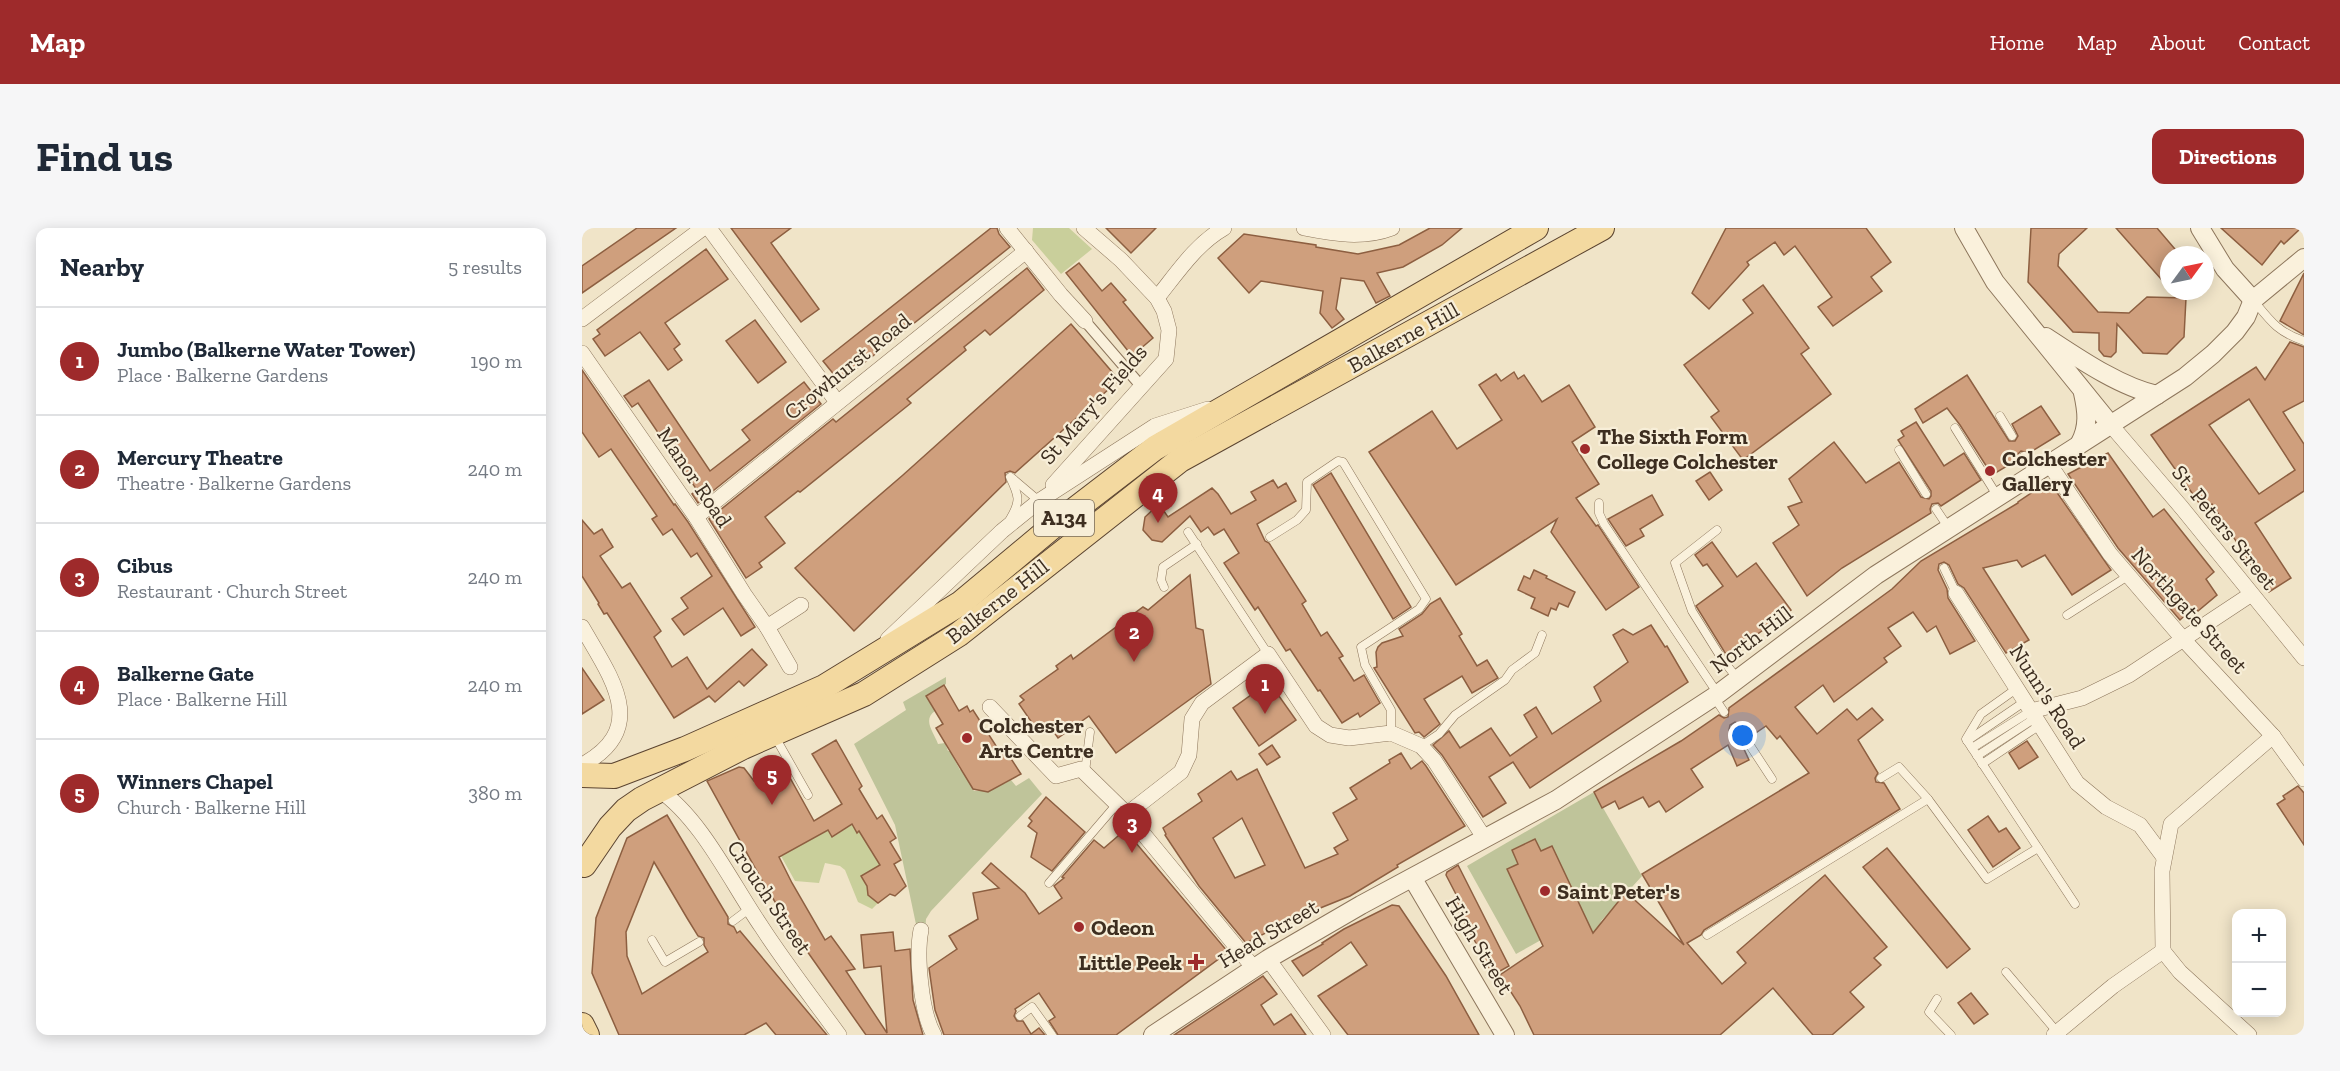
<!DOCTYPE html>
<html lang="en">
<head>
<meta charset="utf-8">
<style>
	body { margin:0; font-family:"Zilla Slab",serif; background:#f6f6f7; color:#1f2937 }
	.controls { position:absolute; right:18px; bottom:18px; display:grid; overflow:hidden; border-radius:12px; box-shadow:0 3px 15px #0003 }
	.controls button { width:54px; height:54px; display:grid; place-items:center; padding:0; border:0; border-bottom:2px solid #e0e1e3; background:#fff; color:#1f2937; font:30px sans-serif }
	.compass { position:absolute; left:1578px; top:18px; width:54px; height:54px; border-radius:50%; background:#fff; box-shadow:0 3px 15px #0003; rotate:57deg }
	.you { position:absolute; left:1161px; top:508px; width:21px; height:21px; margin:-15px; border:4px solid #fff; border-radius:50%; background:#1a73e8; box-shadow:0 0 0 9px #1a73e833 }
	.badge { display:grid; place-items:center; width:39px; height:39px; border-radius:50%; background:#9e2a2b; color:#fff; font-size:20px; font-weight:700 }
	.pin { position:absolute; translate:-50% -50px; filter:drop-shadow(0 2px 3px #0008) }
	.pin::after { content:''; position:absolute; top:32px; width:21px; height:18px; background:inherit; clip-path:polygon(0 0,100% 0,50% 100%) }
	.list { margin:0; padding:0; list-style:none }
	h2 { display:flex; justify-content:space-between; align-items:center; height:78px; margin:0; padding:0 24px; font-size:26px }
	h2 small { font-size:20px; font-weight:400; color:#747a83 }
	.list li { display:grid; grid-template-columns:39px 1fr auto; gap:18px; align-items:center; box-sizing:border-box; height:108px; padding:0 24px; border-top:2px solid #e0e1e3 }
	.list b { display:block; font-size:22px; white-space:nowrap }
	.list p { margin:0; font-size:20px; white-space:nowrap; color:#747a83 }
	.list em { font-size:20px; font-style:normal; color:#747a83 }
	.map { position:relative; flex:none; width:1722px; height:807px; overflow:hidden; border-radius:12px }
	header { display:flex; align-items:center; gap:36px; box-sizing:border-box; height:84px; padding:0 30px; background:#9e2a2b; color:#fff }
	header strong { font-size:28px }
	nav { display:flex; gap:33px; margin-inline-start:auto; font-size:21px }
	.intro { display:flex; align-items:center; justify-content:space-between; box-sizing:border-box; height:144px; padding:0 36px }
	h1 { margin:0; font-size:42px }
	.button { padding:15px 27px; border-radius:12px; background:#9e2a2b; color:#fff; font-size:21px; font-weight:700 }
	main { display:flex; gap:36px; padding:0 36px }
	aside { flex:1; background:#fff; border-radius:12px; box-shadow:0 3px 15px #0003 }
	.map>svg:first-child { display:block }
	.green { fill:#c9cf9b }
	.cemetery { fill:#bfc49a; fill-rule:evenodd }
	.building { fill:#cf9f7d; stroke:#8d5f41; stroke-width:1.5; fill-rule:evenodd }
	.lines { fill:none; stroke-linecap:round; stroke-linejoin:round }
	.service-casing { stroke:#8d765c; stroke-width:9 }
	.pedestrian-casing { stroke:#8d765c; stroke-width:12 }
	.minor-casing { stroke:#8d765c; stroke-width:16 }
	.tertiary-casing { stroke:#8d765c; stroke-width:20 }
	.primary-casing { stroke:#5b4430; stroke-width:26 }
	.service { stroke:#faf1dc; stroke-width:8 }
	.pedestrian { stroke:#faf1dc; stroke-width:10 }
	.minor { stroke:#faf1dc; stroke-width:15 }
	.tertiary { stroke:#faf1dc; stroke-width:18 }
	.primary { stroke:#f3d9a0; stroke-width:24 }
	.poi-dot { fill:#9e2a2b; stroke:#f7eed8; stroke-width:2 }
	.labels { text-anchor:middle; stroke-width:4.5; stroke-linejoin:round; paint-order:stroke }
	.shield { fill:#f7eed8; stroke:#756857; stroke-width:1.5 }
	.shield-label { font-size:21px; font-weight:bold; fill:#3d2e20 }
	.street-label { font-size:22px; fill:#3d2e20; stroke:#f7eed8 }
	.poi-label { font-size:22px; font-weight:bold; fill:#3d2e20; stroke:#f7eed8; text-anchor:start }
</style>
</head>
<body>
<header>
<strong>Map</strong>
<nav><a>Home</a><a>Map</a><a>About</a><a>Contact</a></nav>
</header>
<div class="intro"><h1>Find us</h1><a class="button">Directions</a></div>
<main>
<aside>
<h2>Nearby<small>5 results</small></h2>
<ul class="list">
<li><span class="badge">1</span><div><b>Jumbo (Balkerne Water Tower)</b><p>Place · Balkerne Gardens</p></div><em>190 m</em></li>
<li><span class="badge">2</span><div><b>Mercury Theatre</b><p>Theatre · Balkerne Gardens</p></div><em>240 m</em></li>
<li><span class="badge">3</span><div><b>Cibus</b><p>Restaurant · Church Street</p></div><em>240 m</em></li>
<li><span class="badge">4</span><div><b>Balkerne Gate</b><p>Place · Balkerne Hill</p></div><em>240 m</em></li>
<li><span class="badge">5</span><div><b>Winners Chapel</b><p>Church · Balkerne Hill</p></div><em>380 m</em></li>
</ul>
</aside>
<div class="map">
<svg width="1722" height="807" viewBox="0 0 1722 807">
	<rect width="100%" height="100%" fill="#f0e4c8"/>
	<g class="green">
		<path d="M451,0H487L510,21L479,46L450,12Z"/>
		<path d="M267,591L276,604L281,601L288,622L298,637L279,649L287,661L286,668L296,675L290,681L276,674L263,642L258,638L243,635L237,655L213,653L199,628L246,602L251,609L268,598L265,592Z"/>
	</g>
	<g class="cemetery">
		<path d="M364,449V456L344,468L353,483C340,492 352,504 356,516L363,515L366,523H368L378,542L380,541L392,563H399L402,561L407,564L420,554L422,556L429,552L434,558L447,550L460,566L349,683L344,691L343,703L335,701L313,597L272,516L324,482L321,474Z"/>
		<path d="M1012,564L1060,648L1019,693L1017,701L1019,711L959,712L934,726L885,638ZM953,611L959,623L956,708L925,641L936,636L930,622Z"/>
	</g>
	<g class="building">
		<path d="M55,0H94L0,65V38Z"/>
		<path d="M149,0H209L189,15L237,81L219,94Z"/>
		<path d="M409,0H415L417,6L428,19L258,154L241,133Z"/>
		<path d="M524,0H574L549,25Z"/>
		<path d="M848,0H880L860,17L821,39L795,45L808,68L794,75L782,53L759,50L754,81L762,91L750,100L738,85L741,63L679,53L667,65L636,30L662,6L734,17V19L776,26L817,17Z"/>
		<path d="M1144,0H1284L1309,34L1289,49L1300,63L1251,98L1236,79L1250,69L1213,18L1202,27L1193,14L1165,34L1167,37L1127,81L1110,65Z"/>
		<path d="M1449,0H1505L1477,26L1476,38L1516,84L1547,85L1565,69L1604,70L1602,109L1585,126L1561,125L1535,96L1534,124L1529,129L1522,128L1517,122V105L1491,104L1446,54Z"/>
		<path d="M1534,0H1575L1598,27H1587V60Z"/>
		<path d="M1639,0H1719L1702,16L1699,13L1680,37Z"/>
		<path d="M124,21L146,51L83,95L98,116L92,121L100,132L86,142L58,104L23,128L11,111L18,106L15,102Z"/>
		<path d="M497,35L520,63L529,55L544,72L541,74L571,110L550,128L484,45Z"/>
		<path d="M445,40L462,62L408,107L403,102L382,119L384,122L325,171L329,175L218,264L216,263L183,289L203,315L177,335L180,339L164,350L127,291L251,191L254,194Z"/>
		<path d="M1722,45V107L1698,93Z"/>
		<path d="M1181,57L1227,120L1219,126L1249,166L1161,232L1129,189L1137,183L1102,137L1171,85L1161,72Z"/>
		<path d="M173,92L204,134L176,155L144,113Z"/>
		<path d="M489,96L537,152L433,245L428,243L423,245L424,254L272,403L213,340L321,247Z"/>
		<path d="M1708,114L1722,119V173L1701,184L1722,216V263L1673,295L1709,350L1687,364L1630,276L1622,282L1569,207L1674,139L1683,152ZM1667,171L1713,242L1677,266L1627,197Z"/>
		<path d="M0,142L92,277L93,276L106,294L173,399L159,408L141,380L102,407L90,391L106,380L99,370L130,348L115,325L109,329L90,301L81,307L70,291L75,288L29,221L17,229L0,204Z"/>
		<path d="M932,144L936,151L942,147L960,174L987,157L1013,199L990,214L1017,256L994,270L1014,298L1016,297L1057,359L1024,382L969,304L975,291L874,357L787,224L850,183L875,221L920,192L897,157L914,146L919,153Z"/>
		<path d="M1385,147L1427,213H1433L1436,208L1430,196L1459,178L1478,206L1447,225L1439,223L1436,226L1437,231L1410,247L1378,197L1365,180L1341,195L1333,181Z"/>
		<path d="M67,152L128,243L168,212L160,202L222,154L239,176L116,275L110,266L115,262L56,175L50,179L42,168Z"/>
		<path d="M1334,194L1362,238L1382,225L1399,252L1359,278L1356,275L1350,276L1348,281L1349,285L1260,340L1225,368L1191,315L1217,297L1206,279L1220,274L1207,251L1252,214L1284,255L1317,234L1339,269L1347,271L1349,268V263L1316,212L1322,208L1319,203Z"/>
		<path d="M1526,225L1571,289L1582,281L1632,344L1624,351L1635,367L1616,383L1612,379L1598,392L1536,320L1486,246Z"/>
		<path d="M1128,244L1140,262L1127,272L1114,253Z"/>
		<path d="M749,245L829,379L811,391L731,257Z"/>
		<path d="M691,252L696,260L704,255L714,273L675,296L683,313L687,315L724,373L720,376L739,408L745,404L761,428L757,430L772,453L782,447L798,475L778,489L776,485L760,495L738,462L736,463L708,421L704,423L676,379L673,382L642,335L657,325L642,301L632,307L626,299L619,304L608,288L580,314L570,312L561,302L563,289L577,276L586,289L630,260L636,266L649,286L674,272L669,264Z"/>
		<path d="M1467,253L1529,342L1490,367L1463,327L1440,339L1435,332L1401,340L1447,412L1424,425L1382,360L1376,356L1367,337L1362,334L1357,336L1356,342L1365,361L1366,370L1393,413L1368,426L1354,398L1345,404L1331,384L1306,400L1319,418L1302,430L1305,434L1252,474L1241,457L1213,479L1235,506L1265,481L1275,492L1290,480L1301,492L1276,512L1296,545L1293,550L1294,554L1302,555L1318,581L1122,702L1119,707L1105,715L1140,756L1164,735L1155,724L1243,647L1305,719L1292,730L1299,737L1268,764L1282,779L1250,807H1231L1191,760L1138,807H952L938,778L918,747L961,718L925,641L936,636L930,622L953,611L959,623L970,618L1011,705L1044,664L1102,717L1060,646L1227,545L1198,508L1195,511L1184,498L1168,509L1158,496L1153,494L1148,497L1147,502L1160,517L1167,532L1155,538L1146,517L1109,541L1121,559L1084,584L1077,573L1067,579L1061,569L1037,581L1033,573L1020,580L1012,564L1099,513L1137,487L1142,490L1146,489L1147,480L1310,361L1339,333L1436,275V274Z"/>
		<path d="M1070,267L1081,287L1058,301L1062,308L1044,318L1026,291Z"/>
		<path d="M0,292L12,306L20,301L31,319L18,328L40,360L48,355L79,403L72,409L90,439L105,429L125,461L170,421L185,437L162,458L157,453L133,474L127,468L92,490L25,385L22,386L16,376L17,375L0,348Z"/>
		<path d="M1130,314L1155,349L1174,335L1209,382L1145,428L1114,378L1141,358L1125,336L1121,338L1113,327Z"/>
		<path d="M952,342L965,348L964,350L993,364L986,379L977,375L974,382L969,380L966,388L949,380L953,370L936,362L942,348L948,351Z"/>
		<path d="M608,347L614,400L621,402L629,456L534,525L507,488L476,510L465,494L455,502L437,476L442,472L438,468L476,441L474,438L489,427L491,431L561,379L566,382Z"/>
		<path d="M858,370L880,406L877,408L895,438L905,432L916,450L890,465L880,448L842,471L858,496L842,509L837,504L833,505L792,440L795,439L794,424L796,419L800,415L821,408L817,401L840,386L848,376Z"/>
		<path d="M1069,397L1083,419L1085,418L1106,454L948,560L931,534L907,549L924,575L901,589L860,527L851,517L867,503L878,520L909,500L928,528L955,509L942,487L954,479L970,506L1019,473L1012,459L1046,434L1031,407L1041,401L1051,407Z"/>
		<path d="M0,440L22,472L0,486Z"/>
		<path d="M687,454L714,492L677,518L651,480Z"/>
		<path d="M362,457L377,483L385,478L388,484L391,482L416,521L418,520L421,524L424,523L439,546L406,564L391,561L354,500L361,496L344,468Z"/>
		<path d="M254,512L280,558L277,561L295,591L300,587L314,610L308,614L319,632L312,636L324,658L313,668L308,666L296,675L286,667L285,658L279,648L298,637L277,603L275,605L270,596L250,609L246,602L197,629L210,655L243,712L249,708L273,741L264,743L305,805L299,738L282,740L279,707L311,704L313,723L328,721L331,772L341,807H284L213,706L182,656L125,553L157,539L162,540L172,553L182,548L189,559L207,548L232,593L260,576L230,526Z"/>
		<path d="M1445,513L1456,529L1437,541L1427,525Z"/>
		<path d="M690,517L698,529L685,537L677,526Z"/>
		<path d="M819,525L829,541L840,533L844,538L883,598L815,637L816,639L768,668L711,691L664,715L617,658L583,607L584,606L581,600L620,573L616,566L649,543L655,552L675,541L723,640L756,626L752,620L766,612L751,585L775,571L768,560L808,535L807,532ZM660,590L683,637L653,650L631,610Z"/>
		<path d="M1716,558L1722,565V617L1695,576L1703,571L1701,568Z"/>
		<path d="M464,569L503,604L470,643L449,629L455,605L446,598L450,593L447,590Z"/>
		<path d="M85,587L146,689V696L152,699L155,705L158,703L245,807H194L184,795L162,807H37L10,745L14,690L45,610ZM72,634L105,690L116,708L122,710V717L126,724L60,766L45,728L44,704Z"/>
		<path d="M1406,588L1417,604L1424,600L1438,620L1411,639L1386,602Z"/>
		<path d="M543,602L646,724L534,807H476L467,793L473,789L457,765L433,781L434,783L432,788L435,793H441L449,806L457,800L463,807H362L353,782L347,740L375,721L367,708L396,691L391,665L417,660L400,645L409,635L443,665L457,686L480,670L472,658L482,650L480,649L512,612L522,620Z"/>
		<path d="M1305,620L1388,721L1365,740L1281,639Z"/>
		<path d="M876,637L927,738L911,747L873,676L878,674L864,647L865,644Z"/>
		<path d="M810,677L817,678L864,748L897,807H766L736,768L785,737L769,714L721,748L710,733L741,716L740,715L762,701Z"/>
		<path d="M681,748L695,766L679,777L692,797L709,786L724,807H592Z"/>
		<path d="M1389,765L1406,786L1392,796L1376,775Z"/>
	</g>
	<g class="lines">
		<defs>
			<g id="service">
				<path d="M1672,73C1689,94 1696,104 1722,113"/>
				<path d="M1418,188L1430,208"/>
				<path d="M1373,200L1416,269"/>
				<path d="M1317,222L1344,266"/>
				<path d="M1442,228L1452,244"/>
				<path d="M430,250L457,273"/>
				<path d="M1017,275V285L1022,296L1136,466"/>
				<path d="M1354,281L1366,299"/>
				<path d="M428,291C439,273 437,268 428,249"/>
				<path d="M1135,302L1093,335L1110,383L1140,431L1155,450"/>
				<path d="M606,304L686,426"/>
				<path d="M688,309L715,292L724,282L725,254L756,233L761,234L844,371L837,381L779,419L783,437L809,482V505"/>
				<path d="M1362,340L1374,365"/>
				<path d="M582,359L579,352L581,339L615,316"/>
				<path d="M1485,387L1546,348"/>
				<path d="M1132,469L1142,484"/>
				<path d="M1153,500L1169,519L1190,551"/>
				<path d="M192,507L226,567"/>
				<path d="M1385,513L1442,474"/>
				<path d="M839,518L857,506L873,487L923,452L930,442L953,425L960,407"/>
				<path d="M1390,520L1449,483"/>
				<path d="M1395,528L1453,490"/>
				<path d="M1400,536L1458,497"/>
				<path d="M503,544L508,504"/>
				<path d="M1299,550L1317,539L1346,571L1405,651L1456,620L1384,511L1399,486L1434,461"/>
				<path d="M1456,620L1493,676"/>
				<path d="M467,655L534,577"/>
				<path d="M151,693L167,681"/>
				<path d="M1125,707L1346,571"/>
				<path d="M70,712L83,734L117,714"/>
				<path d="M1424,744L1476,805"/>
				<path d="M1355,771L1347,784L1369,807"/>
				<path d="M438,788L450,779L470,807"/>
			</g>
			<path id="pedestrian" d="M503,93L559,158"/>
			<g id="minor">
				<path d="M127,0L255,174"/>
				<path d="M425,0L479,67L503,93"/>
				<path d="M722,0C752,6 781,11 810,0"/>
				<path d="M575,70C595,45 614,16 642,0"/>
				<path d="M0,91L121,0"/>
				<path d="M0,125L114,289L162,366L185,399L208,439"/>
				<path d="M1528,196L1600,280L1722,430"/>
				<path d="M1468,237L1528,326L1601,411L1691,508L1722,551"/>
				<path d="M471,257L584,131L587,102L582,83L575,70L539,32L502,0"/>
				<path d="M114,289L444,23"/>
				<path d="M1374,365L1495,555L1524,579L1558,597L1581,628"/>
				<path d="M0,399C28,448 69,500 0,537"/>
				<path d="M185,399L219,377"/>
				<path d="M306,411L420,303L457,273L573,198L626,181"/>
				<path d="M408,479L474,548L499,541L503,545L545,586L671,739"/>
				<path d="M1449,483L1500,470L1547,447L1668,367"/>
				<path d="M77,562C119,590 150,656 179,698C203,735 231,771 257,807"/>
				<path d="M545,586L599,544L607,527L610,491L620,475L686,426L734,498L748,507L767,510L809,505L839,518L852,532L903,611"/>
				<path d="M339,702C334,727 339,785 352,807"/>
				<path d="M1581,723L1580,643L1589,596L1691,508"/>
				<path d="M1581,723L1598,744L1667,807"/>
				<path d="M686,731L741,807"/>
				<path d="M1472,807L1531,758L1581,723"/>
			</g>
			<g id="tertiary">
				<path d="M1382,0L1413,54L1528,196"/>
				<path d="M1618,0L1643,41L1671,72"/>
				<path d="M1464,109C1496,130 1538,159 1575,167"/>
				<path d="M1498,215C1507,198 1505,183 1501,165"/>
				<path d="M831,651L923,807"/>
				<path d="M571,807L686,731L779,677L974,572L1136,466L1294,347L1603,149L1631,126L1653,104L1664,89L1671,72L1722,30"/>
			</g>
			<g id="primary">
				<path d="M0,547L32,548L103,521L242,459L379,375L470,299L573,220L954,0"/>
				<path d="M2,637L28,599L44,582L60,571L161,519L282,466L377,406L598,232L1020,0"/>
				<path d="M0,797L5,807"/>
			</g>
		</defs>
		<use href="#service" class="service-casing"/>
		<use href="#pedestrian" class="pedestrian-casing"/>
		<use href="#minor" class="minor-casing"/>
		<use href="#tertiary" class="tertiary-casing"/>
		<use href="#primary" class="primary-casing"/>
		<use href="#service" class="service"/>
		<use href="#pedestrian" class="pedestrian"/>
		<use href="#minor" class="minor"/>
		<use href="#tertiary" class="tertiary"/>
		<use href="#primary" class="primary"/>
	</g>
	<g class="poi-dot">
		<circle cx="1003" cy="221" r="6"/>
		<circle cx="1408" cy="243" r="6"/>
		<circle cx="385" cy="510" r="6"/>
		<circle cx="963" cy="663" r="6"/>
		<circle cx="497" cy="699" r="6"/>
		<path d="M611 725h6v6h6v6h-6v6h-6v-6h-6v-6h6z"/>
	</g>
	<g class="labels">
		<rect class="shield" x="452" y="272" width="60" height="36" rx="4.5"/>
		<g class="shield-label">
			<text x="482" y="297">A134</text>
		</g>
		<g class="street-label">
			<text transform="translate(821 109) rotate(-29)" y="8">Balkerne Hill</text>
			<text transform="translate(265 138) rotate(-39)" y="8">Crowhurst Road</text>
			<text transform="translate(511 176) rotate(-49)" y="8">St Mary's Fields</text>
			<text transform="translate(113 249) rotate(56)" y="8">Manor Road</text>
			<text transform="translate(1643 299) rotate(51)" y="8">St. Peters Street</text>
			<text transform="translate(415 373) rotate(-38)" y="8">Balkerne Hill</text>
			<text transform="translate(1608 382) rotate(48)" y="8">Northgate Street</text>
			<text transform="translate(1169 411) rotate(-37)" y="8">North Hill</text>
			<text transform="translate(1466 468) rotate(57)" y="8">Nunn's Road</text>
			<text transform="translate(188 669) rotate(56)" y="8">Crouch Street</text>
			<text transform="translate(686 705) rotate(-31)" y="8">Head Street</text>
			<text transform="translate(898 717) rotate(59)" y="8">High Street</text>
		</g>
		<g class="poi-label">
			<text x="1015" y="216">The Sixth Form<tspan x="1015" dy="25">College Colchester</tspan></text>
			<text x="1420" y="238">Colchester<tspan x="1420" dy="25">Gallery</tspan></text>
			<text x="397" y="505">Colchester<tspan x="397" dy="25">Arts Centre</tspan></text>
			<text x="975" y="671">Saint Peter's</text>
			<text x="509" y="707">Odeon</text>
			<text x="600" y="742" text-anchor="end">Little Peek</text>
		</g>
	</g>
</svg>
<div class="controls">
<button>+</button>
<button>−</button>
</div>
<svg class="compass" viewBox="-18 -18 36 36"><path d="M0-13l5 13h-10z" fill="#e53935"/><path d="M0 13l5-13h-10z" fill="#747a83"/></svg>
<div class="you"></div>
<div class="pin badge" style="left:683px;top:486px">1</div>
<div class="pin badge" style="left:552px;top:434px">2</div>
<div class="pin badge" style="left:550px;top:625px">3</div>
<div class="pin badge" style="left:576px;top:295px">4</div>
<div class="pin badge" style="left:190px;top:577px">5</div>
</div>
</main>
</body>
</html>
